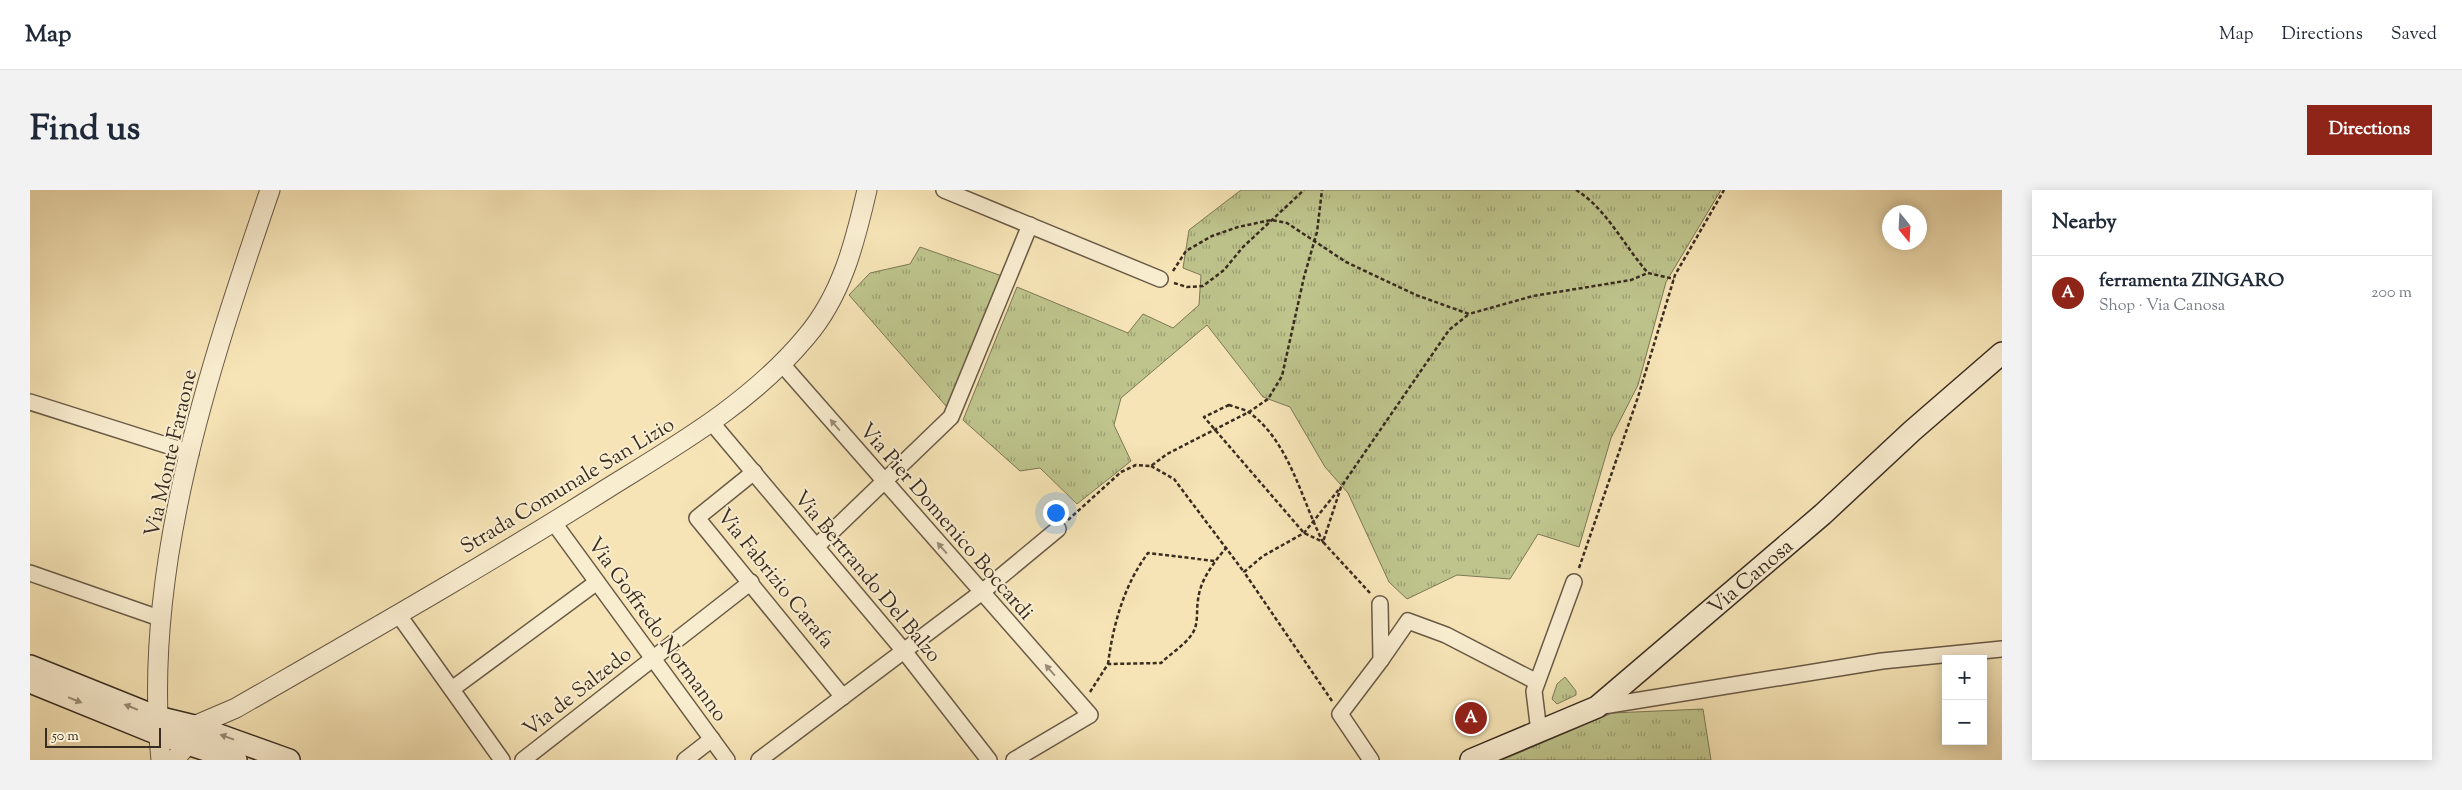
<!DOCTYPE html>
<html lang="en">
<head>
<meta charset="utf-8">
<style>
	body { margin:0; font-family:"Sorts Mill Goudy",serif; background:#f2f2f3; color:#1f2937 }
	.controls { position:absolute; right:15px; bottom:15px; display:grid; overflow:hidden; border-radius:0px; box-shadow:0 2px 12px #0003 }
	.controls button { width:45px; height:45px; display:grid; place-items:center; padding:0; border:0; border-bottom:1px solid #e0e1e3; background:#fff; color:#1f2937; font:25px sans-serif }
	.compass { position:absolute; left:1852px; top:15px; width:45px; height:45px; border-radius:50%; background:#fff; box-shadow:0 2px 12px #0003; rotate:162deg }
	.scale { position:absolute; left:15px; bottom:12px; width:116px; box-sizing:border-box; padding-left:5px; border:2px solid #3a2c21; border-top:0; font-size:14px; line-height:18px; white-space:nowrap; color:#3a2c21; -webkit-text-stroke:4px #f9edd0; paint-order:stroke }
	.you { position:absolute; left:1025px; top:322px; width:18px; height:18px; margin:-12px; border:4px solid #fff; border-radius:50%; background:#1a73e8; box-shadow:0 0 0 8px #1a73e833 }
	.badge { display:grid; place-items:center; width:32px; height:32px; border-radius:50%; background:#8f2418; color:#fff; font-size:16px; font-weight:700 }
	.pin { position:absolute; translate:-50% -50%; border:2px solid #fff; box-shadow:0 1px 5px #0006 }
	.list { margin:0; padding:0; list-style:none }
	h2 { display:flex; justify-content:space-between; align-items:center; height:65px; margin:0; padding:0 20px; font-size:21px }
	h2 small { font-size:16px; font-weight:400; color:#747a83 }
	.list li { display:grid; grid-template-columns:32px 1fr auto; gap:15px; align-items:center; box-sizing:border-box; height:75px; padding:0 20px; border-top:1px solid #e0e1e3 }
	.list b { display:block; font-size:19px; white-space:nowrap }
	.list p { margin:0; font-size:16px; white-space:nowrap; color:#747a83 }
	.list em { font-size:16px; font-style:normal; color:#747a83 }
	.map { position:relative; flex:none; width:1972px; height:570px; overflow:hidden; border-radius:0px }
	header { display:flex; align-items:center; gap:30px; box-sizing:border-box; height:70px; padding:0 25px; background:#fff; border-bottom:1px solid #e0e1e3 }
	header strong { font-size:24px }
	nav { display:flex; gap:28px; margin-inline-start:auto; font-size:18px }
	.intro { display:flex; align-items:center; justify-content:space-between; box-sizing:border-box; height:120px; padding:0 30px }
	h1 { margin:0; font-size:35px }
	.button { padding:12px 22px; border-radius:0px; background:#8f2418; color:#fff; font-size:18px; font-weight:700 }
	main { display:flex; gap:30px; padding:0 30px }
	aside { flex:1; background:#fff; border-radius:0px; box-shadow:0 2px 12px #0003 }
	.map>svg:first-child { display:block }
	.grass { fill:url(#grass-tufts); stroke:#7c7856 }
	.lines { fill:none; stroke-linecap:round; stroke-linejoin:round }
	.minor-casing { stroke:#695a46; stroke-width:18 }
	.tertiary-casing { stroke:#695a46; stroke-width:21 }
	.secondary-casing { stroke:#3a2c21; stroke-width:24 }
	.path { stroke:#3a2c21; stroke-width:2.5; stroke-dasharray:4 2.5; stroke-linecap:butt }
	.minor { stroke:#f9edd0; stroke-width:15 }
	.tertiary { stroke:#f9edd0; stroke-width:19 }
	.secondary { stroke:#f9edd0; stroke-width:21 }
	.oneway { fill:#9a8c78 }
	.labels { text-anchor:middle; stroke-width:4; stroke-linejoin:round; paint-order:stroke }
	.street-label { font-size:21px; fill:#3a2c21; stroke:#f9edd0 }
</style>
</head>
<body>
<header>
<strong>Map</strong>
<nav><a>Map</a><a>Directions</a><a>Saved</a></nav>
</header>
<div class="intro"><h1>Find us</h1><a class="button">Directions</a></div>
<main>
<div class="map">
<svg width="1972" height="570" viewBox="0 0 1972 570">
	<defs>
		<pattern id="grass-tufts" width="24" height="20" patternUnits="userSpaceOnUse" patternTransform="scale(1.25)"><rect width="24" height="20" fill="#bec48c"/><path d="M3 7l-1-3M5 7V3M7 7l1-3M15 17l-1-3M17 17v-4M19 17l1-3" fill="none" stroke="#9b9f72"/></pattern>
	</defs>
	<rect width="100%" height="100%" fill="#f6e4b6"/>
	<filter id="stains"><feTurbulence type="fractalNoise" baseFrequency=".004" numOctaves="4"/><feColorMatrix values="0 0 0 0 .2 0 0 0 0 .09 0 0 0 0 .02 0 0 0 .5 -.17"/></filter>
	<radialGradient id="worn" r=".72"><stop offset=".6" stop-color="#630" stop-opacity="0"/><stop offset="1" stop-color="#630" stop-opacity=".3"/></radialGradient>
	<g class="grass">
		<path d="M1211,0H1691L1636,92L1608,195L1581,248L1549,357L1508,344L1480,389L1427,385L1377,409L1359,392L1318,303L1295,277L1260,217L1233,207L1177,135L1091,208L1084,235L1101,271L1047,314L1010,278L990,281L933,230L987,97L1098,143L1113,124L1143,138L1169,115L1171,85L1153,78L1159,40Z"/>
		<path d="M890,57L972,86L920,216H916L819,105L840,83L880,74Z"/>
		<path d="M1535,487L1546,501V505L1527,514L1522,509L1527,494Z"/>
		<path d="M1673,519L1681,570H1472L1582,523Z"/>
	</g>
	<g class="lines">
		<defs>
			<g id="minor">
				<path d="M914,0L1130,89"/>
				<path d="M751,173L1060,525L984,570"/>
				<path d="M0,212L161,263"/>
				<path d="M682,233L874,461L959,570"/>
				<path d="M724,282L667,328L813,507"/>
				<path d="M524,333L697,570"/>
				<path d="M787,356L921,227L1000,35"/>
				<path d="M0,383L132,429"/>
				<path d="M368,424L472,570"/>
				<path d="M1351,470L1378,431L1416,445L1507,492"/>
				<path d="M422,499L567,392"/>
				<path d="M1567,517L1852,471L1972,459"/>
				<path d="M1509,542L1504,501L1544,392"/>
				<path d="M493,570L721,392"/>
				<path d="M655,570L682,549"/>
				<path d="M729,570L952,402L1028,339"/>
				<path d="M1341,570L1310,524L1351,470L1350,414"/>
			</g>
			<g id="tertiary">
				<path d="M164,536L206,518C331,446 456,375 578,298C649,254 722,212 776,147C812,105 825,52 837,0"/>
				<path d="M131,570C111,380 179,178 240,0"/>
				<path d="M144,570L159,553"/>
			</g>
			<g id="secondary">
				<path d="M0,476L127,527L164,536L259,570"/>
				<path d="M0,492L128,544L206,570"/>
				<path id="s1" d="M1441,570L1567,517L1793,324L1882,241L1972,163"/>
			</g>
		</defs>
		<use href="#minor" class="minor-casing"/>
		<use href="#tertiary" class="tertiary-casing"/>
		<use href="#secondary" class="secondary-casing"/>
		<g class="path">
			<path d="M1546,0C1577,19 1594,56 1618,83"/>
			<path d="M1143,81L1156,61L1182,46L1208,37L1241,30L1257,33L1316,72L1386,105L1439,124L1503,106L1601,90L1618,83L1644,89"/>
			<path d="M1144,93L1157,97L1173,96L1194,80L1213,57L1274,0"/>
			<path d="M1199,215C1205,217 1214,219 1220,223C1260,253 1271,309 1293,352L1274,343L1174,227Z"/>
			<path d="M1121,276L1144,289L1214,382"/>
			<path d="M1038,330L1091,282L1106,275L1121,276L1137,264L1219,222L1238,209L1252,186L1274,87L1287,42L1292,0"/>
			<path d="M1549,378L1608,207L1645,85L1694,0"/>
			<path d="M1340,403L1293,352L1311,297L1419,140L1439,124"/>
			<path d="M1078,474C1083,435 1094,395 1118,363L1185,371"/>
			<path d="M1060,502L1078,474L1131,473C1140,464 1155,455 1162,444C1169,434 1166,422 1168,410C1170,390 1184,372 1197,357"/>
			<path d="M1302,511L1214,382L1233,366L1274,343L1310,298"/>
		</g>
		<use href="#minor" class="minor"/>
		<use href="#tertiary" class="tertiary"/>
		<use href="#secondary" class="secondary"/>
	</g>
	<defs><path id="oneway-solid" d="M-6-.8H1V-3.2L6.5 0L1 3.2V.8H-6Z" transform="scale(1.25)"/></defs>
	<g class="oneway">
		<use href="#oneway-solid" transform="translate(805 235) rotate(-131)"/>
		<use href="#oneway-solid" transform="translate(912 358) rotate(-131)"/>
		<use href="#oneway-solid" transform="translate(1020 480) rotate(-131)"/>
		<use href="#oneway-solid" transform="translate(45 510) rotate(22)"/>
		<use href="#oneway-solid" transform="translate(101 517) rotate(-158)"/>
		<use href="#oneway-solid" transform="translate(197 547) rotate(-160)"/>
	</g>
	<g class="labels">
		<g class="street-label">
			<text transform="translate(140 263) rotate(-77)" y="7">Via Monte Faraone</text>
			<text transform="translate(537 295) rotate(-31)" y="7">Strada Comunale San Lizio</text>
			<text transform="translate(917 331) rotate(49)" y="7">Via Pier Domenico Boccardi</text>
			<text transform="translate(838 386) rotate(50)" y="7">Via Bertrando Del Balzo</text>
			<text transform="translate(746 388) rotate(51)" y="7">Via Fabrizio Carafa</text>
			<text dy="7" stroke="none"><textPath href="#s1" startOffset="338">Via Canosa</textPath></text>
			<text transform="translate(628 439) rotate(54)" y="7">Via Goffredo Normanno</text>
			<text transform="translate(547 501) rotate(-38)" y="7">Via de Salzedo</text>
		</g>
	</g>
	<rect width="100%" height="100%" filter="url(#stains)"/>
	<rect width="100%" height="100%" fill="url(#worn)"/>
</svg>
<div class="controls">
<button>+</button>
<button>−</button>
</div>
<svg class="compass" viewBox="-18 -18 36 36"><path d="M0-13l5 13h-10z" fill="#e53935"/><path d="M0 13l5-13h-10z" fill="#747a83"/></svg>
<div class="scale">50 m</div>
<div class="you"></div>
<div class="pin badge" style="left:1441px;top:528px">A</div>
</div>
<aside>
<h2>Nearby<small></small></h2>
<ul class="list">
<li><span class="badge">A</span><div><b>ferramenta ZINGARO</b><p>Shop · Via Canosa</p></div><em>200 m</em></li>
</ul>
</aside>
</main>
</body>
</html>
